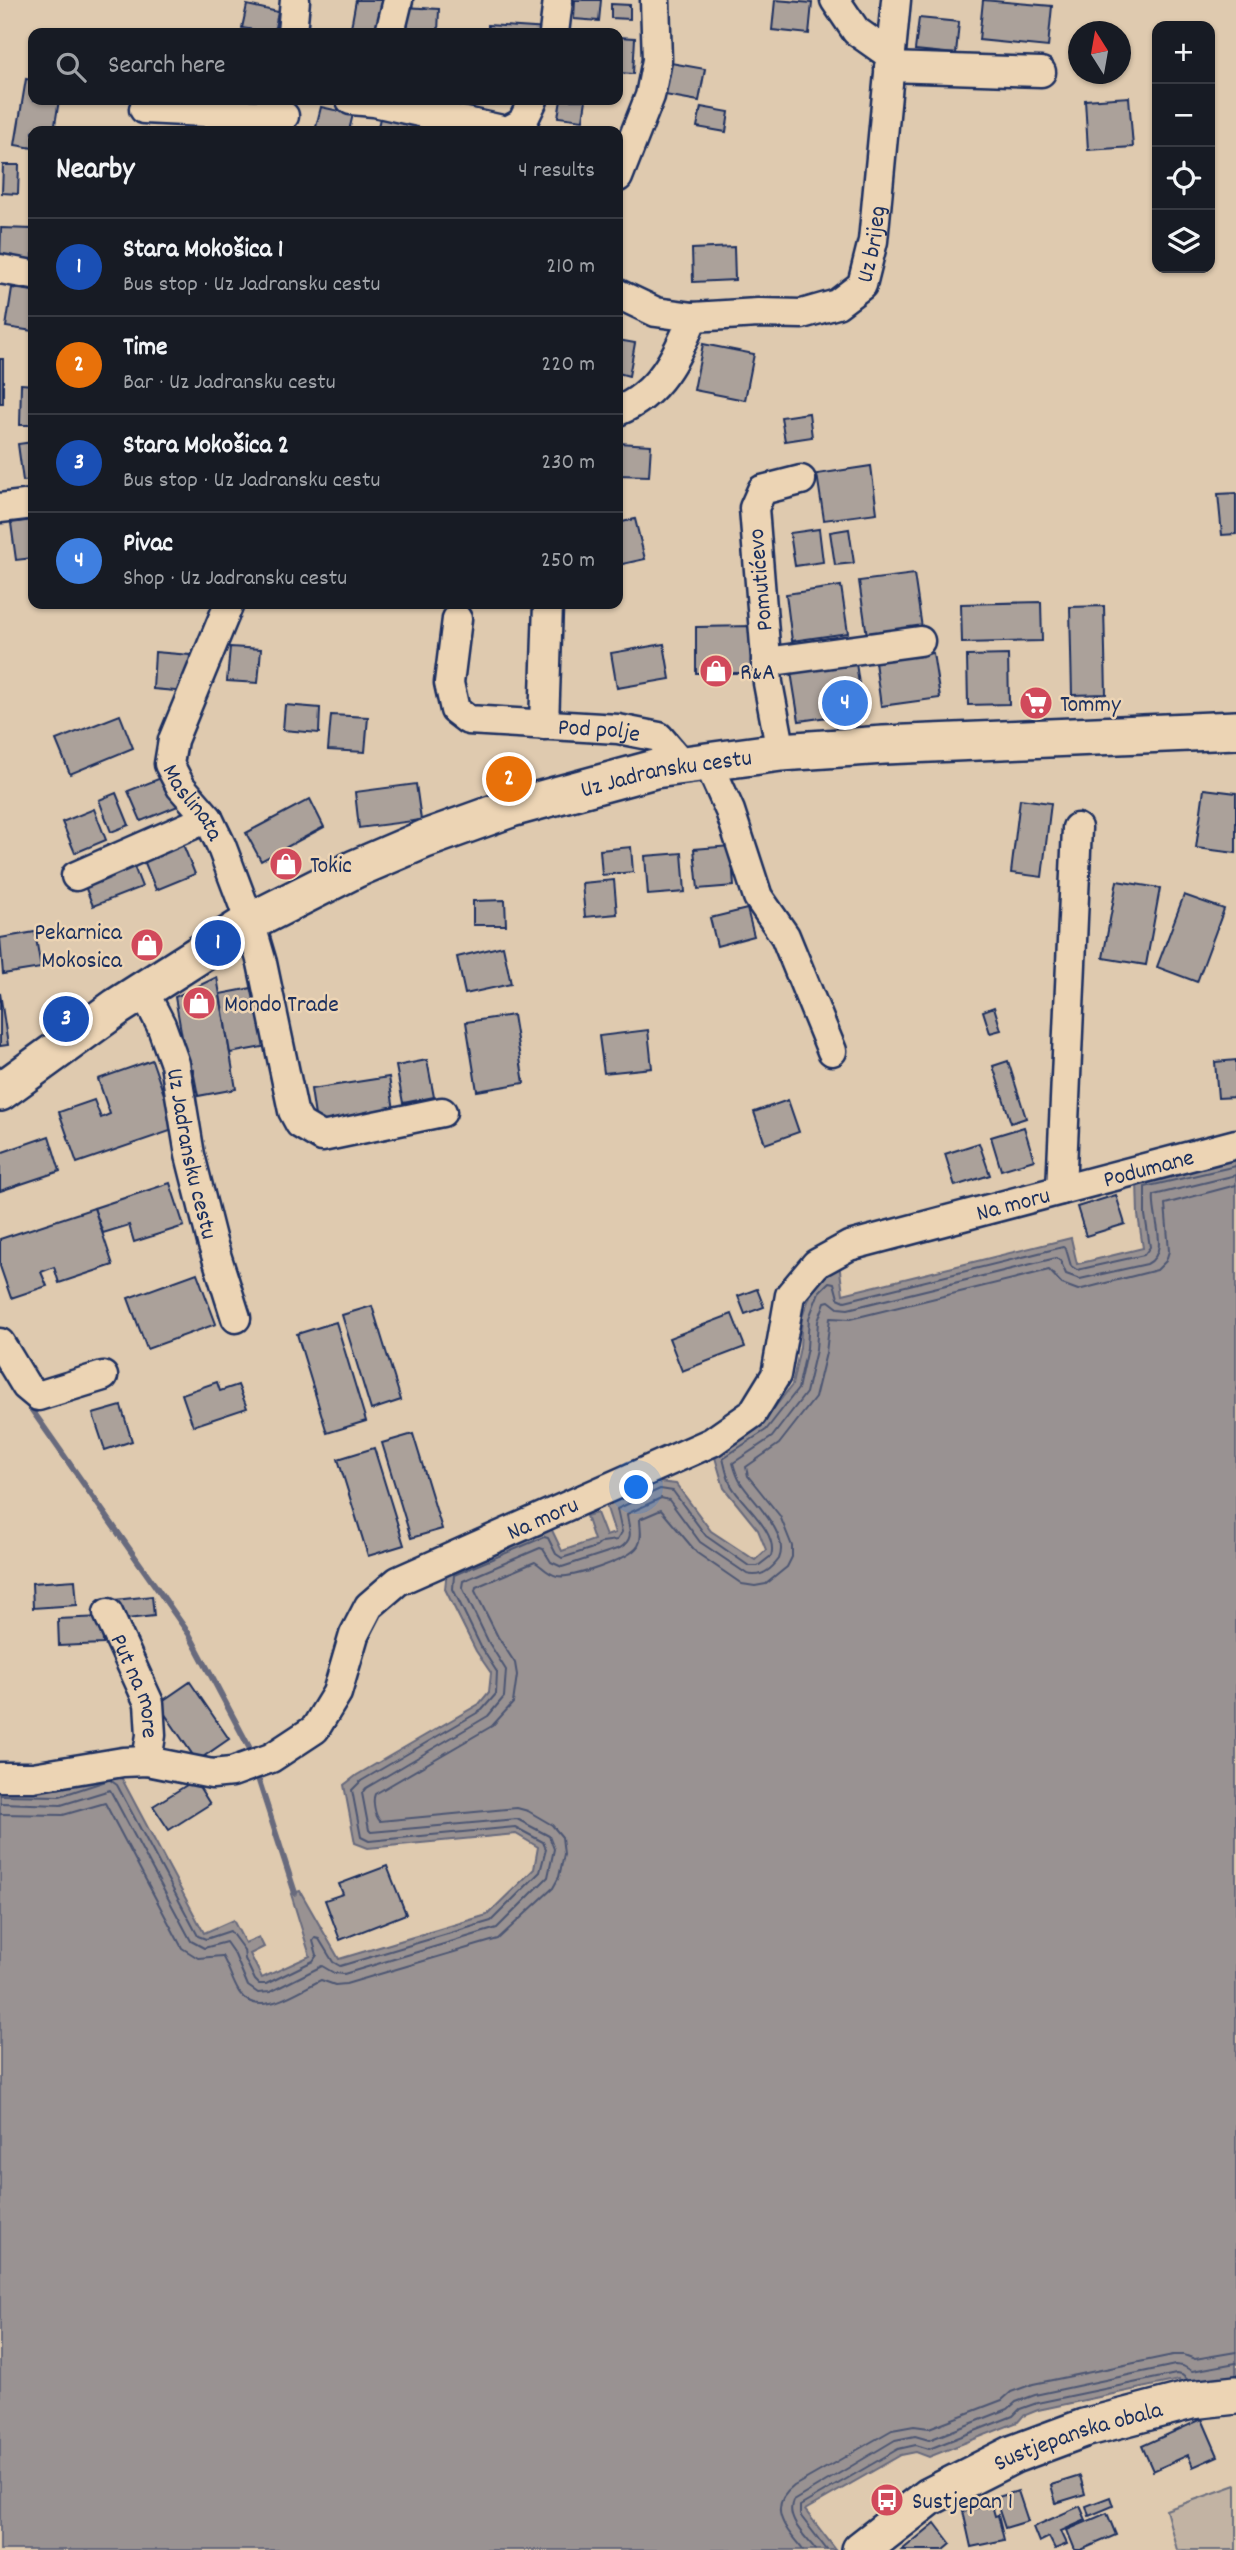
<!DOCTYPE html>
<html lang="en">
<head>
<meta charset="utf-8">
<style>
	body { margin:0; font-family:Dekko,sans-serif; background:#242831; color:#f1f3f6 }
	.controls { position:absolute; right:21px; top:21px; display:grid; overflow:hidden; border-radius:14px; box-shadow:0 2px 5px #0004 }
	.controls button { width:63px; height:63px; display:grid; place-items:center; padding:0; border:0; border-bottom:2px solid #363941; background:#171b24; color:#f1f3f6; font:35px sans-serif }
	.compass { position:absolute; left:1068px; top:21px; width:63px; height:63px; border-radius:50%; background:#171b24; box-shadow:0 2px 5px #0004; rotate:349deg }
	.you { position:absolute; left:637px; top:1488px; width:24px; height:24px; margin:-18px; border:5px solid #fff; border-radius:50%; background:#1a73e8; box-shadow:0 0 0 10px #1a73e833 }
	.badge { display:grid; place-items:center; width:46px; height:46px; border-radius:50%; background:#d1495b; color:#fff; font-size:23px; font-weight:700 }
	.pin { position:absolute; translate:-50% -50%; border:4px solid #fff; box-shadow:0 2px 7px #0006 }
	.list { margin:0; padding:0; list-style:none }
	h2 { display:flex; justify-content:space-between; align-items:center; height:91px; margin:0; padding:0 28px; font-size:30px }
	h2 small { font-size:23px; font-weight:400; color:#9ea1a6 }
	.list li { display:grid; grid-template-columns:46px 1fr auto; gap:21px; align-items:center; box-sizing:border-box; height:98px; padding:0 28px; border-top:2px solid #363941 }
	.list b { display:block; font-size:26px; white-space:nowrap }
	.list p { margin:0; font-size:23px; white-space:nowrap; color:#9ea1a6 }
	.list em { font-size:23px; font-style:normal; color:#9ea1a6 }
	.icon { flex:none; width:38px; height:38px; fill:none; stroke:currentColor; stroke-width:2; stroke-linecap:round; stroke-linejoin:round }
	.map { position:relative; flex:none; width:1236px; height:2550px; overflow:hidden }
	.search { position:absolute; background:#171b24; box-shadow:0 2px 5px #0004; left:28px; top:28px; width:595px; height:77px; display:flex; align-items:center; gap:18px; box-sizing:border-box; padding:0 24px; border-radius:14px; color:#9ea1a6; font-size:26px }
	.panel { position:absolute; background:#171b24; box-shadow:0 2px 5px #0004; left:28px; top:126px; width:595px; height:483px; border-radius:14px }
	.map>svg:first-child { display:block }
	.green { fill:#c2b3a3; stroke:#6e7180; stroke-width:2 }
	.water { fill:#999292; stroke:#676a7d; stroke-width:2 }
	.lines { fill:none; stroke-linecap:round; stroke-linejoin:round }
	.shore { stroke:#4d5773; stroke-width:2 }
	.stream { stroke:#676a7d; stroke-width:6 }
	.building { fill:#aba19a; stroke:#1b2f5e; stroke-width:2 }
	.minor-casing { stroke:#1b2f5e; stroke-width:33 }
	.major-casing { stroke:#1b2f5e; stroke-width:42 }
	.minor { stroke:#ecd4b4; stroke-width:28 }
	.major { stroke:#ecd4b4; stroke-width:37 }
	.labels { text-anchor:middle; stroke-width:5; stroke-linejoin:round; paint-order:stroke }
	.street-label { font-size:24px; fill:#1b2f5e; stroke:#ecd4b4 }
	.poi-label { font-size:24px; fill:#1b2f5e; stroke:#ecd4b4; text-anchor:start }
</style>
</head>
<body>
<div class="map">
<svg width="1236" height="2550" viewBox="0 0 1236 2550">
	<rect width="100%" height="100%" fill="#dfcaaf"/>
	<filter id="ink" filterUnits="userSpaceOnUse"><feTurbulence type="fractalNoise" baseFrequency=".0143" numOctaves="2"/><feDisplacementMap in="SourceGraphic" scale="14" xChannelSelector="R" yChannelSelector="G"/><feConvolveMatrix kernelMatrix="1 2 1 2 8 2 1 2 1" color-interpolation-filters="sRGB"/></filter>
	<g filter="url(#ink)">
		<path class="green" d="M1236,2485V2550H1177L1166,2510Z"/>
		<path class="water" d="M1236,1158V2378L1180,2389L1179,2380L1038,2410L1023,2416L1018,2422L929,2457L916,2452L901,2455L805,2510L836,2550H0V1788L59,1789L110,1772L122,1779L204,1933L233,1920L245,1943L259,1937L264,1947L250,1954L262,1978L310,1956L291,1894L300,1891L339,1959L487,1915L534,1869L538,1847L516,1834L368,1848L355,1843L344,1785L357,1775L479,1704L489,1692L491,1673L476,1651L445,1589L447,1570L550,1526L562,1551L594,1540L586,1516L597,1513L606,1536L615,1533L606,1505L659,1482L676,1484L711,1531L755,1560L766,1550L758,1530L724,1488L714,1454L761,1425L792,1385L800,1347L802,1317L813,1288L839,1263L843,1294L1071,1238L1077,1264L1143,1248L1138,1215L1137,1180Z"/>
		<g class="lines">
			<g class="shore">
				<path d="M110,1780L117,1785L198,1936L206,1939L230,1931L244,1950L245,1959L255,1980L259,1984H266L313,1961L317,1955L313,1941L315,1938L319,1939L333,1962L340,1966L491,1921L540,1872L546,1849L543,1842L515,1827L369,1841L361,1837L352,1790L361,1781L482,1710L496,1694L497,1672L481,1647L453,1589L454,1575L544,1537L548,1538L556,1554L562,1558L596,1547L602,1542L617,1540L622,1532L617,1509L660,1489L673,1491L706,1536L749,1566H758L771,1556C779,1532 741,1504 731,1485C727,1477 725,1466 723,1458L766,1430L798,1389L807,1348L809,1318L819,1292L829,1282L834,1283L838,1298L845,1301L1063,1247L1066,1249L1071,1266L1077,1270L1144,1255L1150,1247L1145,1215V1187L1236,1166"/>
				<path d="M0,1795L60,1796L106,1781"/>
				<path d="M0,1803L61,1805L110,1790L191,1941L204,1948L226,1942L235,1955L248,1986L258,1993L270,1992L322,1966L334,1973L344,1974L497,1928L548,1877L554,1849L549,1836L517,1819L371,1832L369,1830L362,1793L366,1788L488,1716L504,1697L506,1670L489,1643L462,1587L463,1581L540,1548L543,1549L551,1562L562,1567L620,1548C636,1538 628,1528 627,1514L661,1498L669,1500L700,1542L747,1574C760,1578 771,1570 779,1559C790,1534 754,1503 741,1483C737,1477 735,1470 733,1463L772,1437L806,1393L816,1350L818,1321L825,1302L829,1301L838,1308L848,1309L1056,1258L1060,1260L1066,1274L1080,1279L1147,1264C1171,1252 1151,1216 1154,1195L1236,1175"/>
				<path d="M0,1814L63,1815L105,1803L182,1948L198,1958L222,1956C229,1967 232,1981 239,1992C258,2021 299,1990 321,1980L335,1985L346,1984L498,1939L553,1888L559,1877L564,1854L562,1837L552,1825L528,1811L517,1808L380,1821C375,1816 372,1801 375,1794L492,1726L513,1703L517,1675L515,1663L498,1637L475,1591L476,1587L535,1562C542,1566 547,1574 557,1576C572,1579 630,1559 638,1546C643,1537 640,1528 640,1519L661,1510L697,1553L742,1584L755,1586L766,1584L787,1567L792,1557V1546L780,1516L748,1476L746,1467L779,1444L815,1398L826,1353L830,1318L850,1319L1049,1270L1062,1284L1078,1290L1157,1270L1166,1261L1169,1251L1165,1204L1236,1185"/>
				<path d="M803,2550C787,2530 765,2508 794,2486L892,2430L914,2426L929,2428L1002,2400L1011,2392L1033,2384L1173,2355H1184L1195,2359L1236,2352"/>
				<path d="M816,2550C805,2536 785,2519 793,2501L895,2440L915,2436L929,2440L1008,2409L1016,2402L1035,2395L1175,2365L1183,2366L1192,2371L1236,2363"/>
				<path d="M827,2550L800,2515V2506L898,2449L916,2445L929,2449L1013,2416L1020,2409L1037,2403L1176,2374L1182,2375L1188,2380"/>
			</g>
			<g class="stream">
				<path d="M27,1403L189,1634L249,1747"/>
				<path d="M259,1781L295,1893"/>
			</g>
		</g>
		<g class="building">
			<path d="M356,0H384L378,33H350Z"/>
			<path d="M575,0H601L599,21L574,19Z"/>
			<path d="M775,0L812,3L809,34L772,30Z"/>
			<path d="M983,0L1052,6L1048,47L979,40Z"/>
			<path d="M611,4L630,5V19L611,18Z"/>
			<path d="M247,5L278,12L274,33L242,28Z"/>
			<path d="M403,7L439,9L438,33H401Z"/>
			<path d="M919,18L959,22L956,54L915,50Z"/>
			<path d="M488,25L548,29V33H488Z"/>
			<path d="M618,37L635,38L633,74L618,73Z"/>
			<path d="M671,63L705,69L699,101L665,95Z"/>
			<path d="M26,79L33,80V100H59L54,131H33V148L15,145Z"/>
			<path d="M1129,97L1133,147L1088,150L1085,100Z"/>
			<path d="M561,100H586L583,120L558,117Z"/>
			<path d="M321,107L353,114L349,131H315Z"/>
			<path d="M701,107L729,112L726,132L697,127Z"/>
			<path d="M381,114L431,124L430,131H377Z"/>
			<path d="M3,165H19L18,194L2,193Z"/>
			<path d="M1,228L33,229V260L0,259Z"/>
			<path d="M734,247L735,280L693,282L692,249Z"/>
			<path d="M12,288L33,291V331L6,327Z"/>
			<path d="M618,340L635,343L629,376L618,373Z"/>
			<path d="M703,344L754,354L745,400L694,390Z"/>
			<rect x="0" y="359" width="3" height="44"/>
			<path d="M21,384L33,385V425H20Z"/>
			<path d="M809,413L812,437L785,441L781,417Z"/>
			<path d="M33,442V480L23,481L18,444Z"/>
			<path d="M618,443L651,445L649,476L618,475Z"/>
			<path d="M871,466L877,513L824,520L817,474Z"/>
			<path d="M1236,493V534L1222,535L1218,494Z"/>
			<path d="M635,519L645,559L618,565V523Z"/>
			<path d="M33,520V558L16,560L11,523Z"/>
			<path d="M819,529L823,562L795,566L790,533Z"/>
			<path d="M849,529L854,563L835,565L830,532Z"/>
			<path d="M914,574L922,628L867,636L859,581Z"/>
			<path d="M841,586L848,633L792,641L786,594Z"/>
			<path d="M1041,602L1042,641L962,643L961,604Z"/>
			<path d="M1104,606L1106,694L1072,695L1070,607Z"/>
			<path d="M752,626V673H696V627Z"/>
			<path d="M664,644L670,679L617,688L611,653Z"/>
			<path d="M230,647L261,649L258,683L227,681Z"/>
			<path d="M155,652L190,655L187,692L153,689Z"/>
			<path d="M933,653L940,698L881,706L875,662Z"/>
			<path d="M1008,655L1009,704L968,705L967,656Z"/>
			<path d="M856,663L863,712L799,721L791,672Z"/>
			<path d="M285,705L320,708L319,733L283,730Z"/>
			<path d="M120,715L133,748L70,774L56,740Z"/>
			<path d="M331,715L368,717L365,752L328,750Z"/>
			<path d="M166,776L178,806L141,821L128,791Z"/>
			<path d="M416,784L421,820L359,828L355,792Z"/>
			<path d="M1204,789L1236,793V853L1196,848Z"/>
			<path d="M116,793L129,825L111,832L99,800Z"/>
			<path d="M310,799L324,827L261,861L246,833Z"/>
			<path d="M1020,799L1051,803L1042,877L1011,873Z"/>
			<path d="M94,809L106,840L75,853L62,822Z"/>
			<path d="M182,842L195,874L156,890L143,858Z"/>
			<path d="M731,846L734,886L698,889L694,849Z"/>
			<path d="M631,847L633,872L602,875L600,850Z"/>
			<path d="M682,853L685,892L648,895L645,856Z"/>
			<path d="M133,864L142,887L93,906L84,884Z"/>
			<path d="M614,880L617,914L585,917L582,883Z"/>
			<path d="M1117,881L1160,888L1146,965L1103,958Z"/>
			<path d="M1184,895L1224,909L1197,982L1157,967Z"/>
			<path d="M505,900L506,925H473V901Z"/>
			<path d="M747,909L754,936L717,946L710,918Z"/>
			<path d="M35,932L41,968L3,974L0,938Z"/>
			<path d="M503,946L511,984L465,994L457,957Z"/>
			<path d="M217,977L236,1089L198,1096L193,1070L188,1071L175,997Z"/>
			<path d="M257,987L268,1046L230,1053L220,994Z"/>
			<path d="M0,993L8,1045L0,1046Z"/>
			<path d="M994,1007L1001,1030L990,1033L983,1011Z"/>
			<path d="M513,1015L524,1083L477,1091L466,1022Z"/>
			<path d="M648,1030L652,1068L604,1073L599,1036Z"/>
			<path d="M152,1060L176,1129L77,1163L59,1112L94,1100L101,1118L110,1114L98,1079Z"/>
			<path d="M427,1060L434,1097L403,1103L396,1066Z"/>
			<path d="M1236,1060V1097L1218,1098L1215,1062Z"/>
			<path d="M1008,1061L1026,1118L1011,1123L993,1066Z"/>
			<path d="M389,1077L394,1110L316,1123L311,1089Z"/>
			<path d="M788,1100L799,1132L765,1144L754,1112Z"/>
			<path d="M1024,1127L1034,1160L1001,1170L991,1137Z"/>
			<path d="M49,1136L60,1171L0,1191V1153Z"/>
			<path d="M979,1143L990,1175L955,1186L945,1154Z"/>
			<path d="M170,1183L184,1226L134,1242L129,1225L103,1233L94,1208Z"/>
			<path d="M1116,1195L1125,1224L1086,1236L1077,1207Z"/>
			<path d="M94,1208L113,1265L59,1283L54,1267L41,1272L47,1286L11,1298L0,1266V1239Z"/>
			<path d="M197,1273L216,1324L147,1349L128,1298Z"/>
			<path d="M757,1289L764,1307L745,1314L738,1296Z"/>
			<path d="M372,1306L401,1400L371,1410L342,1315Z"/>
			<path d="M732,1314L745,1347L682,1371L669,1338Z"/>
			<path d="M336,1322L366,1421L327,1433L297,1334Z"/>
			<path d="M217,1382L220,1391L238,1385L247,1408L193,1426L182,1394Z"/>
			<path d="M121,1406L132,1441L105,1450L93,1414Z"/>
			<path d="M413,1434L442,1529L411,1538L382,1443Z"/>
			<path d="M374,1448L404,1545L368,1556L338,1459Z"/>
			<path d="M75,1580L77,1605L33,1608L32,1583Z"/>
			<path d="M152,1596L154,1616L117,1620L115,1600Z"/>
			<path d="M102,1617L103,1644L59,1646L58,1619Z"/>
			<path d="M190,1682L229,1739L197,1761L158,1704Z"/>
			<path d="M195,1780L210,1804L169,1830L153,1806Z"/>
			<path d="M387,1866L406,1914L340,1940L325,1900L343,1894L339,1884Z"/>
			<path d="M1202,2419L1218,2456L1193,2467L1188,2455L1153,2471L1142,2446Z"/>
			<path d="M1080,2476L1085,2494L1056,2503L1051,2485Z"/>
			<path d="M1018,2491L1028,2521L1005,2528L995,2498Z"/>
			<path d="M1110,2497L1113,2506L1089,2516L1086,2506Z"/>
			<path d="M992,2505L995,2516L998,2515L1004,2540L971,2547L963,2511Z"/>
			<path d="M1080,2506L1086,2520L1061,2531L1067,2544L1055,2549L1049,2537L1039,2542L1033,2527Z"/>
			<path d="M1107,2513L1116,2535L1081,2550H1075L1067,2530Z"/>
			<path d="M935,2523L951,2544L944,2550H902Z"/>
		</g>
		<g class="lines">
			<defs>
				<g id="minor">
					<path d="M835,0L856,31L890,55"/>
					<path d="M292,33L295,0"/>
					<path d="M390,33L398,0"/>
					<path d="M554,33L558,0"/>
					<path d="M889,67L1041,72"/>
					<path d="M351,100L374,102L507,131L522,123L533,100"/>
					<path d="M144,109L284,116"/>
					<path d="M618,177L650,96L657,60L655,0"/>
					<path d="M0,269L33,275"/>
					<path d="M618,294L656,312L693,317C677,357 659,394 618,411"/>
					<path id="s1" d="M693,317L758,313L802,314L837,304L862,285L873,241L896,0"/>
					<path d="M0,508L33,504"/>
					<path id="s2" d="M229,604L173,740L169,764L181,787L208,818L221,845L250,922L262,963L293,1111L300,1124L322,1137L442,1112"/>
					<path id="s3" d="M457,619L449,683L455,710L468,720L618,729L659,737L683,765"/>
					<path d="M766,662L920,641"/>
					<path d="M544,725L548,604"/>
					<path d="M781,752L768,683L754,508L762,490L801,480"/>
					<path d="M708,762L730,811L758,897L785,936L832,1051"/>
					<path d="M76,876L208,818"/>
					<path id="s4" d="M143,990L161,1025L175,1064L190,1155L212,1242L236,1318"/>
					<path d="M1061,1190L1077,828"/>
					<path d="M0,1343L26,1386L38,1396L103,1376"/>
					<path id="s5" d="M108,1613L149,1703L151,1735L147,1761"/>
					<path id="s6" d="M0,1777H33L123,1762L147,1761L212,1774L232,1772L271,1758L315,1729L337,1693L354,1635L369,1606L398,1581L712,1442L752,1414L776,1375L790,1295L816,1264L849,1246L1236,1144"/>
				</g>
				<g id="major">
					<path id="s7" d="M0,1092L117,1007L250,922L355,869L425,839L511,808L655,769L781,752L884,745L1236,730"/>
					<path id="s8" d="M861,2550L929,2497L1014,2454L1084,2428L1191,2400L1236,2395"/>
				</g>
			</defs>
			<use href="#minor" class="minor-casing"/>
			<use href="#major" class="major-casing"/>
			<use href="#minor" class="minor"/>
			<use href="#major" class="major"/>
		</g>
	</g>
	<defs>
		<symbol id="shop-disc" viewBox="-11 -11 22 22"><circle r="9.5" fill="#d1495b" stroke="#ecd4b4"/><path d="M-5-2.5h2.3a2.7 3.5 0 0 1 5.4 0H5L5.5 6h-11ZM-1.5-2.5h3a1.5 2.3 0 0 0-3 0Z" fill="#fff"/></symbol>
		<symbol id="supermarket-disc" viewBox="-11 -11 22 22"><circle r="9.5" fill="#d1495b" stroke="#ecd4b4"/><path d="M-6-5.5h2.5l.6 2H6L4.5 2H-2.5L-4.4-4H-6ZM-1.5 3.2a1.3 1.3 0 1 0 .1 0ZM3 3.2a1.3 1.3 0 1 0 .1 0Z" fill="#fff"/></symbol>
		<symbol id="bus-disc" viewBox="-11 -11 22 22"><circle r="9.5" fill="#d1495b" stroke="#ecd4b4"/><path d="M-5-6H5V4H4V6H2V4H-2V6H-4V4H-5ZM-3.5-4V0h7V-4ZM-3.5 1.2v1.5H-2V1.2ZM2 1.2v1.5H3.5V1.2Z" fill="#fff"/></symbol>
	</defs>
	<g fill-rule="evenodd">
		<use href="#shop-disc" x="697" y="652" width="38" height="38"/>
		<use href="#supermarket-disc" x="1017" y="684" width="38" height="38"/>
		<use href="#shop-disc" x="267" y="845" width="38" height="38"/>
		<use href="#shop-disc" x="128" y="926" width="38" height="38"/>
		<use href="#shop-disc" x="180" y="984" width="38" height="38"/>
		<use href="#bus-disc" x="868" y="2481" width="38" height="38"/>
	</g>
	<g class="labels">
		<g class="street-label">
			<text dy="8" stroke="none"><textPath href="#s1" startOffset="219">Uz brijeg</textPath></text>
			<text transform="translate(759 580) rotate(-95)" y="8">Pomutićevo</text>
			<text dy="8" stroke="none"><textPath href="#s3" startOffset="240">Pod polje</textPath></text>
			<text dy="8" stroke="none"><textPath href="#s7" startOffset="747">Uz Jadransku cestu</textPath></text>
			<text dy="8" stroke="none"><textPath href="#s2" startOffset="217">Maslinata</textPath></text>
			<text dy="8" stroke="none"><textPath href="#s4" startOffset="172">Uz Jadransku cestu</textPath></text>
			<text dy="8" stroke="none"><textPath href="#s6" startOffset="1409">Podumane</textPath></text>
			<text dy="8" stroke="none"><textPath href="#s6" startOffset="1269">Na moru</textPath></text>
			<text dy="8" stroke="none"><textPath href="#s6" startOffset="660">Na moru</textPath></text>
			<text dy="8" stroke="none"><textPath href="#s5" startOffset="79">Put na more</textPath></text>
			<text dy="8" stroke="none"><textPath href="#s8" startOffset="248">Sustjepanska obala</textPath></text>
		</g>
		<g class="poi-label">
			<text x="740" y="679">R&amp;A</text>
			<text x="1060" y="711">Tommy</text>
			<text x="310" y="872">Tokic</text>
			<text x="122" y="939" text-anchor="end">Pekarnica<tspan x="122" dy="28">Mokosica</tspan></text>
			<text x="224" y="1011">Mondo Trade</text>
			<text x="912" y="2508">Sustjepan 1</text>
		</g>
	</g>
</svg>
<div class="controls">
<button>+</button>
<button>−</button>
<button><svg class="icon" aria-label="locate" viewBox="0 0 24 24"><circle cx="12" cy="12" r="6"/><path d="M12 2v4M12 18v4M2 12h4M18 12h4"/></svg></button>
<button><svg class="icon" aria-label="layers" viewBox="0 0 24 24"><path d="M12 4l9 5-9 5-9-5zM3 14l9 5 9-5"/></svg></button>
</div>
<svg class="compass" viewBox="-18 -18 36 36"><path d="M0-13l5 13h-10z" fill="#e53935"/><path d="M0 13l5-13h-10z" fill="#9ea1a6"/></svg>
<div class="you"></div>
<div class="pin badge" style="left:218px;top:943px;background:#1a4fb4">1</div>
<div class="pin badge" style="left:509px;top:779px;background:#e8710a">2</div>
<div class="pin badge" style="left:66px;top:1019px;background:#1a4fb4">3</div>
<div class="pin badge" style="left:845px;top:703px;background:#3f7fe0">4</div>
<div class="search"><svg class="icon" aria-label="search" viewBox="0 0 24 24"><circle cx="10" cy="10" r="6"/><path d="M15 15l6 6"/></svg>Search here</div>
<section class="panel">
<h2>Nearby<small>4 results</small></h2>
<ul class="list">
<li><span class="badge" style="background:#1a4fb4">1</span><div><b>Stara Mokošica 1</b><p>Bus stop · Uz Jadransku cestu</p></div><em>210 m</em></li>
<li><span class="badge" style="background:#e8710a">2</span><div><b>Time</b><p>Bar · Uz Jadransku cestu</p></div><em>220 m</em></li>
<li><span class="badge" style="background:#1a4fb4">3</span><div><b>Stara Mokošica 2</b><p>Bus stop · Uz Jadransku cestu</p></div><em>230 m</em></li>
<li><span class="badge" style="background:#3f7fe0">4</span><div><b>Pivac</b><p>Shop · Uz Jadransku cestu</p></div><em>250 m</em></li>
</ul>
</section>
</div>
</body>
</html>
